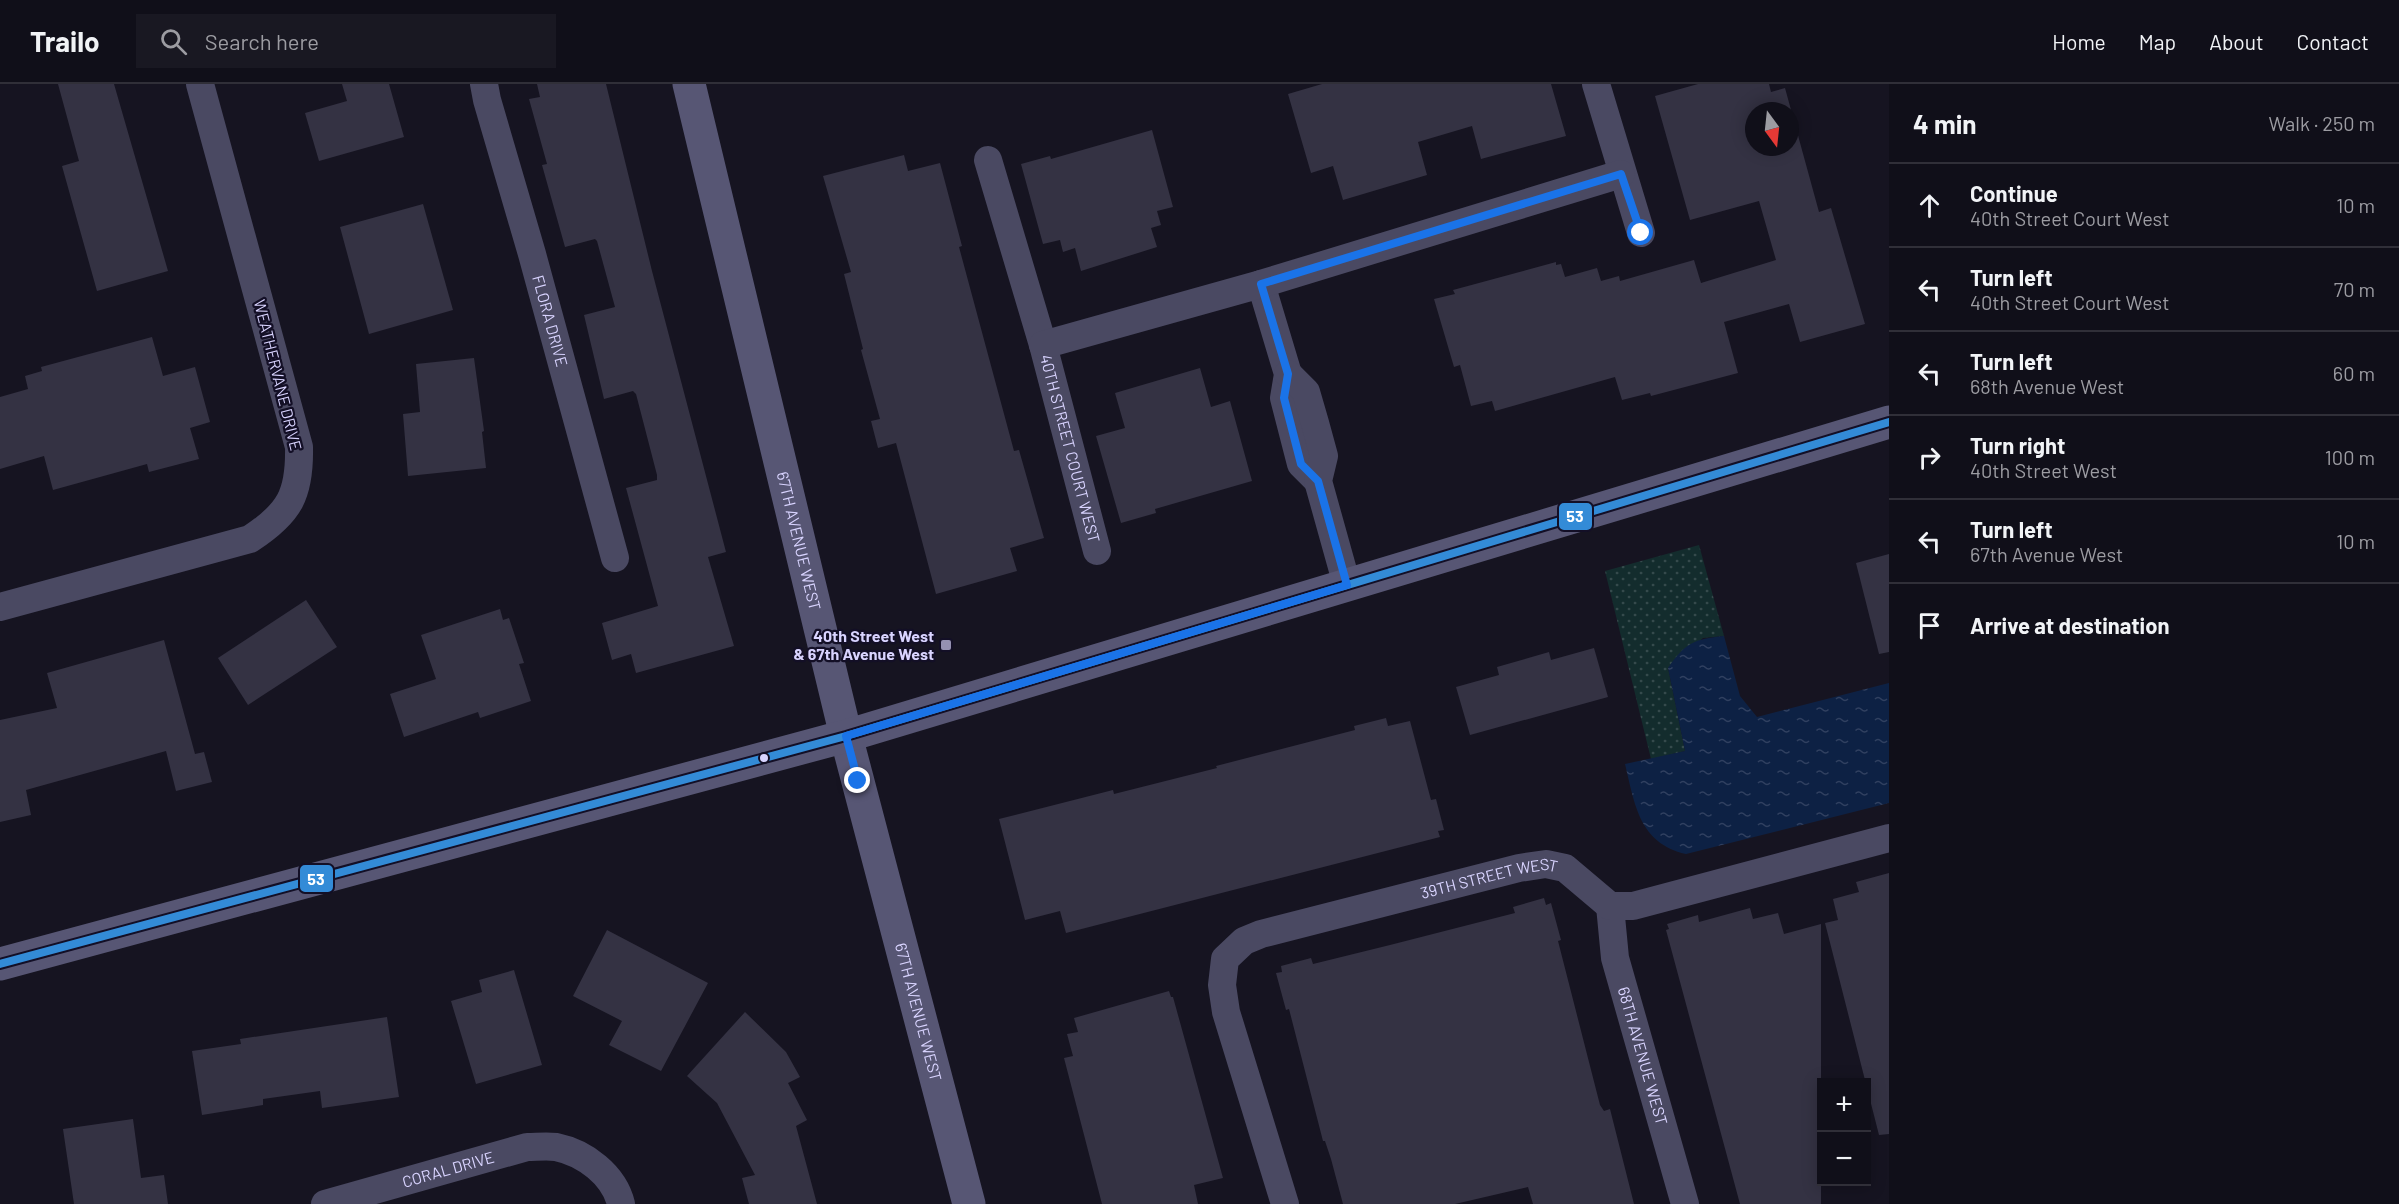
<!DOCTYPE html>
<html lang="en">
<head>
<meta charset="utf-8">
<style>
	body { margin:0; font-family:Barlow,sans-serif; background:#191822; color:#f1f3f6 }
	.controls { position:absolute; right:18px; bottom:18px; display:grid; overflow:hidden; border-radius:0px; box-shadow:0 3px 15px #0003 }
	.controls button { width:54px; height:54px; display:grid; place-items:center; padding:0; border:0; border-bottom:2px solid #302f38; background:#100f19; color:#f1f3f6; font:30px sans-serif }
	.compass { position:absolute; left:1745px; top:18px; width:54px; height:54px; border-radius:50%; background:#100f19; box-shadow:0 3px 15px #0003; rotate:165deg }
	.stop { position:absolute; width:18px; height:18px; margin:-14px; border:4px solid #1a73e8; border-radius:50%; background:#fff }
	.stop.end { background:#1a73e8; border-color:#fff; box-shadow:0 2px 6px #0008 }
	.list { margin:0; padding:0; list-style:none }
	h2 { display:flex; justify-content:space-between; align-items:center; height:78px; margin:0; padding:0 24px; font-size:26px }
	h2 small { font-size:20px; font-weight:400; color:#9c9ca2 }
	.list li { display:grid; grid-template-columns:39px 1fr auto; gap:18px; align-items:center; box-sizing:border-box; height:84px; padding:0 24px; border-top:2px solid #302f38 }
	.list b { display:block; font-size:22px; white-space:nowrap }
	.list p { margin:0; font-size:20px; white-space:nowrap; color:#9c9ca2 }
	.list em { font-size:20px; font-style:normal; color:#9c9ca2 }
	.icon { flex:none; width:33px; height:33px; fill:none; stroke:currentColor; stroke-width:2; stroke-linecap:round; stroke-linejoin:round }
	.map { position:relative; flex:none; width:1889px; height:1120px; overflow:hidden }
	header { display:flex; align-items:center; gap:36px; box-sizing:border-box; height:84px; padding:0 30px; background:#100f19; border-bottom:2px solid #302f38 }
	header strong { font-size:28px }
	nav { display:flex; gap:33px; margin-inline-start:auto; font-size:21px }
	.search { width:420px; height:54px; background:#191822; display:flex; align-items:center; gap:15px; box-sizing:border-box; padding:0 21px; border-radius:0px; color:#9c9ca2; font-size:22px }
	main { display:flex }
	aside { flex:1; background:#100f19 }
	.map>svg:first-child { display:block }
	.grass { fill:url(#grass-dots) }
	.water { fill:url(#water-ripples) }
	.building { fill:#343243; fill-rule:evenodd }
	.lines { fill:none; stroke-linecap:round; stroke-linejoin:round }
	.street { stroke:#4a4962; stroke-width:28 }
	.secondary { stroke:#575674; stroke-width:33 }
	.bus-1-casing { stroke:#130f26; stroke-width:12 }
	.bus-1 { stroke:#338bd7; stroke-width:8 }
	.route { stroke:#1a73e8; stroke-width:8 }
	.poi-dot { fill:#9591b1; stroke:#130f26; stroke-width:2 }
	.bus-dot { fill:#d9d4ff; stroke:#130f26; stroke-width:2 }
	.labels { text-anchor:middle; stroke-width:4.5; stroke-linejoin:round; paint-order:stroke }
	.street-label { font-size:16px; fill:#d9d4ff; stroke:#130f26 }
	.poi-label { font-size:16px; font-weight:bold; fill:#d9d4ff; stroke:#130f26; text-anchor:end }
	.line-badge { stroke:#130f26; stroke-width:2 }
	.badge-label { font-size:16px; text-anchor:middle; font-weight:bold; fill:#fff }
</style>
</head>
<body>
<header>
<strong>Trailo</strong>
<div class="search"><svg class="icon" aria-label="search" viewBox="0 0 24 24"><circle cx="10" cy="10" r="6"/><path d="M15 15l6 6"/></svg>Search here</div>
<nav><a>Home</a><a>Map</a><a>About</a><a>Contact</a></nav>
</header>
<main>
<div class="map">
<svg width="1889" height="1120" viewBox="0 0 1889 1120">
	<defs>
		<pattern id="grass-dots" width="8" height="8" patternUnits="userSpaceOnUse" patternTransform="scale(1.5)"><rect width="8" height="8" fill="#132c2d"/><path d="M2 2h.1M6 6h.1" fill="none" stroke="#354a4c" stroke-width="1.8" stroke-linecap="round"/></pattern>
		<pattern id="water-ripples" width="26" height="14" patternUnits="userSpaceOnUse" patternTransform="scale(1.5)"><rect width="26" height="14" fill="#0d2144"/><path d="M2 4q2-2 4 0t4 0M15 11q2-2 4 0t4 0" fill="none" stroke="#304060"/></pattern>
	</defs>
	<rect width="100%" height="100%" fill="#161421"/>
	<path class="grass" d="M1699,461L1724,552L1703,554L1668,584L1685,667L1651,675L1605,487Z"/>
	<path class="water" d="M1724,552L1740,612L1757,633L1889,599V719L1686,770C1639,759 1635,721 1625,680L1685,667L1668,584C1685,559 1694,555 1724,552Z"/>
	<g class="building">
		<path d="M58,0H114L168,187L97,207L62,82L79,77Z"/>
		<path d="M342,0H389L404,53L319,77L305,29L347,17Z"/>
		<path d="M537,0H606L652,187L726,468L708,473L734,562L636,589L631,570L612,576L602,539L658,522L626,404L657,396V391L636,310L633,307L604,315L584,231L615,223L597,157L595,155L565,163L542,81L547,80L529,15L540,13Z"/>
		<path d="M1322,0H1551L1566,52L1481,75L1472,42L1418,58L1427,91L1343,116L1333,82L1311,89L1288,10Z"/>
		<path d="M1698,0H1769L1771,8L1785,4L1819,128L1831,124L1865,240L1800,258L1789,220L1724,238L1738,289L1651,312L1650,309L1622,316L1615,293L1495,327L1492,317L1471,322L1460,281L1454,283L1434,215L1455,210L1453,206L1556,178V181L1561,180L1565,193L1597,184L1601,197L1619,192L1620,197L1694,176L1701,199L1776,176L1759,117L1690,136L1655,12ZM1754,27H1790V63H1754Z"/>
		<path d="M1152,46L1173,123L1157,127L1161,141L1151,144L1157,163L1081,187L1075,164L1063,168L1060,156L1043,160L1021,80L1050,72L1051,75Z"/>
		<path d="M904,71L908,87L940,79L962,162L959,163L1014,367L1019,366L1044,454L1010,464L1017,487L936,510L896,359L878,364L871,337L880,335L861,266L863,265L844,190L851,188L823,92Z"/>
		<path d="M423,120L453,226L369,250L340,143Z"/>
		<path d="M152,253L163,292L195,283L210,338L190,344L199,375L149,388L147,380L53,406L44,372L0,385V313L28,305L25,292L42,287L41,283Z"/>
		<path d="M474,274L484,347L482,348L486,384L408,392L403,330L420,328L416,280Z"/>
		<path d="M1200,284L1211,323L1230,317L1252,397L1155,425L1156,429L1121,439L1096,352L1125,344L1115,309Z"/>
		<path d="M1889,470V568L1879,570L1856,479Z"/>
		<path d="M306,516L337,563L248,621L218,574Z"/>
		<path d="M500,525L503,536L509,534L524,579L519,580L531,617L480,634L478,628L404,653L390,610L436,595L421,551Z"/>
		<path d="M164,556L195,670L204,668L212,698L176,707L166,667L26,706L31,731L0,738V636L57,624L47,589Z"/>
		<path d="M1594,564L1608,613L1470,651L1456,603L1499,591L1497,583L1549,568L1551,576Z"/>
		<path d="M1386,634L1388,642L1410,637L1431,716L1436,715L1444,746L1438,747L1440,753L1066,849L1060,827L1025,836L999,735L1113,706L1114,710L1217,684L1216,682L1355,646L1354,642Z"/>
		<path d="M1889,789V1050L1879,1051L1825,839L1838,836L1833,815L1859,808L1856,798Z"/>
		<path d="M1544,814L1546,821L1551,819L1561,856L1558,857L1600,1021L1604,1027L1610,1025L1634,1120H1533L1528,1103L1455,1120H1343L1331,1075L1325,1057H1323L1289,925L1286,926L1276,889L1282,888L1281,882L1311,874L1313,880L1390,861L1515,829L1513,823Z"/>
		<path d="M1750,824L1753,835L1778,829L1784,850L1821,840V1120H1740L1666,846L1669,845L1667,840L1698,831L1699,838Z"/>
		<path d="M607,846L708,899L661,987L609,961L622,937L573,912Z"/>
		<path d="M514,886L542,981L476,1000L451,917L482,908L479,896Z"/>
		<path d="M1169,907L1171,913H1173L1223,1094L1194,1101L1198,1120H1102L1064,974L1073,972L1067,950L1078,948L1074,934Z"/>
		<path d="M745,928L786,968L800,993L788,999L807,1036L796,1042L817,1120H749L742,1094L755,1091L717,1019L687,992Z"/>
		<path d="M387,933L399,1013L322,1024L320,1007L263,1015V1021L202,1031L192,967L241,960L240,955Z"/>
		<path d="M133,1035L141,1094L164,1091L168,1120H74L63,1045Z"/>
	</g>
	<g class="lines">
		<g class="street">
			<path id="s1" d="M484,0L487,16L532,170L615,474"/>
			<path d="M1596,0L1641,149"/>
			<path id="s2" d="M988,76L1043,261L1097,467"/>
			<path d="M1261,200L1288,290L1284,314L1301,380L1318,397"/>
			<path d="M1043,261L1261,200L1621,90"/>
			<path d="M1288,290L1306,308L1315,339L1324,372L1318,397L1347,501"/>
			<path d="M0,523L250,455C290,429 300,410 299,363L200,0"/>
			<path id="s3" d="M1610,822L1615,874L1685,1120"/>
			<path id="s4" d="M325,1120L527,1063C536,1063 547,1062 556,1063C585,1069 614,1091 621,1120"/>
			<path id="s5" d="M1285,1120L1226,928L1222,901L1225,875L1244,857L1261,850L1519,784L1546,780L1565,784L1610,822H1633L1889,754"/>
		</g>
		<g class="secondary">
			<path id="s6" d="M689,0L846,652L969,1120"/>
			<path d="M0,880L846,652L1889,338"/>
		</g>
		<defs>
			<path id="bus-1" d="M0,880L846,652L1889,338"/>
		</defs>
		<use href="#bus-1" class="bus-1-casing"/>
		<use href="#bus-1" class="bus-1"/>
	</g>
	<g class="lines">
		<path class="route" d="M858,697L846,652L1347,501L1318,397L1301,380L1284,314L1288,290L1261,200L1621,90L1641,149"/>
	</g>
	<rect class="poi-dot" x="940" y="555" width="12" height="12" rx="3"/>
	<circle class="bus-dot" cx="764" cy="674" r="5"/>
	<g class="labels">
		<g class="street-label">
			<text dy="6" stroke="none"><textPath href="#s1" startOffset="246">FLORA DRIVE</textPath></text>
			<text transform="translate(278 291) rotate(76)" y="6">WEATHERVANE DRIVE</text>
			<text dy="6" stroke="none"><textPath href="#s2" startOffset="300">40TH STREET COURT WEST</textPath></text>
			<text dy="6" stroke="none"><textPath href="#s6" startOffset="470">67TH AVENUE WEST</textPath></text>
			<text dy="6" stroke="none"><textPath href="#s5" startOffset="534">39TH STREET WEST</textPath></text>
			<text dy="6" stroke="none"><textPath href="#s6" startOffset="956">67TH AVENUE WEST</textPath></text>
			<text dy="6" stroke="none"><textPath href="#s3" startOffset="154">68TH AVENUE WEST</textPath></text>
			<text dy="6" stroke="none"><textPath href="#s4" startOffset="128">CORAL DRIVE</textPath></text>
		</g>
		<g class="poi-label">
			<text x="934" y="558">40th Street West<tspan x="934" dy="18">&amp; 67th Avenue West</tspan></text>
		</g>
	</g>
	<g class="line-badge">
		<rect x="1558" y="418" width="35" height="29" rx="6" fill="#338bd7"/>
		<rect x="299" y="780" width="35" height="29" rx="6" fill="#338bd7"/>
	</g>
	<g class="badge-label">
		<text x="1575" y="438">53</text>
		<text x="316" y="801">53</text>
	</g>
</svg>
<div class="controls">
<button>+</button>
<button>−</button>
</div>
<svg class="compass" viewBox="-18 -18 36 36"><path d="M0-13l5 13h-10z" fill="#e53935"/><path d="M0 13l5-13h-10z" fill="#9c9ca2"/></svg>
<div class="stop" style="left:1641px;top:149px"></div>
<div class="stop end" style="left:858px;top:697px"></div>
</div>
<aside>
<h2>4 min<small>Walk · 250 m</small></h2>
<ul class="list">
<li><svg class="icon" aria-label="ahead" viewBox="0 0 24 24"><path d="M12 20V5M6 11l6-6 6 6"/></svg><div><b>Continue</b><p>40th Street Court West</p></div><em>10 m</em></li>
<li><svg class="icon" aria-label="left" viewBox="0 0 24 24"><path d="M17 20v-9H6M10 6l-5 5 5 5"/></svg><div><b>Turn left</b><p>40th Street Court West</p></div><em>70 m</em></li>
<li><svg class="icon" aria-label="left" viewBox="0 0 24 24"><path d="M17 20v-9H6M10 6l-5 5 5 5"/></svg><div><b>Turn left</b><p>68th Avenue West</p></div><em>60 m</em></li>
<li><svg class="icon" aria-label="right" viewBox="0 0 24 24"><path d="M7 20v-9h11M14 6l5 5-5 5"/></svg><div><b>Turn right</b><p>40th Street West</p></div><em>100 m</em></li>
<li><svg class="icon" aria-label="left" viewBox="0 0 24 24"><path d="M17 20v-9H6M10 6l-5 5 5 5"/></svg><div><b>Turn left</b><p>67th Avenue West</p></div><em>10 m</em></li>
<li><svg class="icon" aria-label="arrive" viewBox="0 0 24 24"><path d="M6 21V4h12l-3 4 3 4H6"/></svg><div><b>Arrive at destination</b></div></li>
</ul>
</aside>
</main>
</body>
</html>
